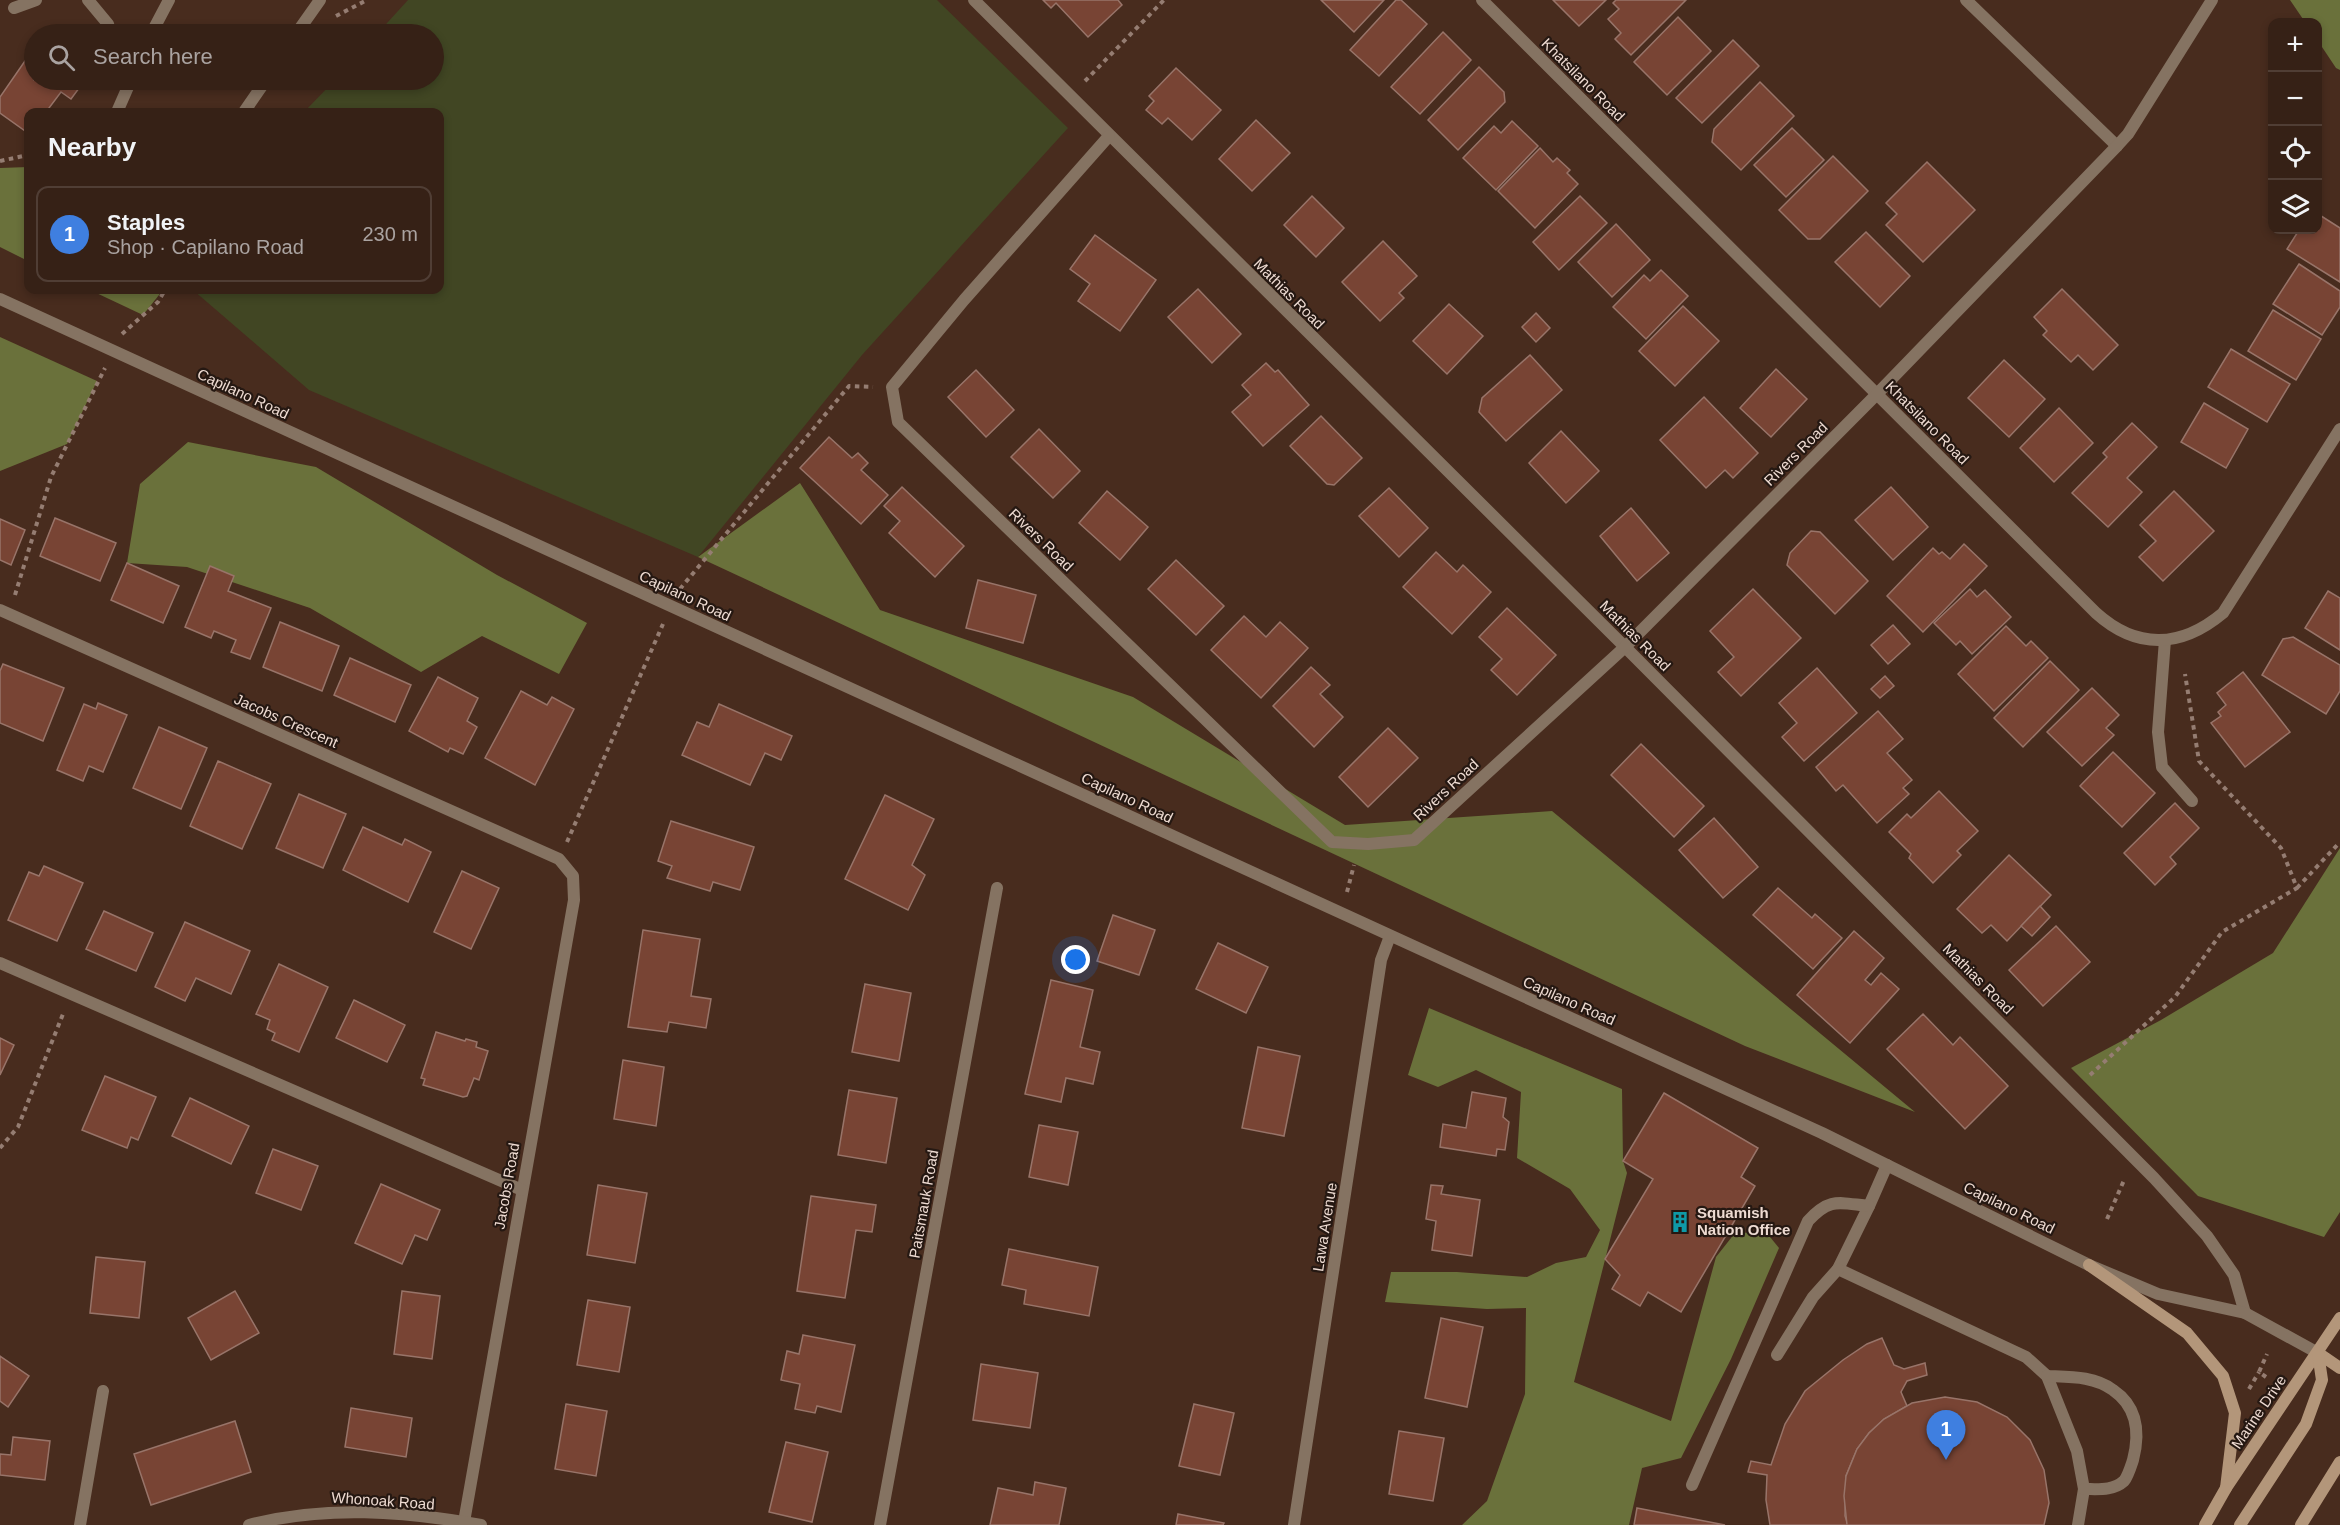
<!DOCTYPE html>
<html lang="en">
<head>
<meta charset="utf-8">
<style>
	body { margin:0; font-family:Helvetica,sans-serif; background:#3d291f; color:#f1f3f6 }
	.controls { position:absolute; right:18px; top:18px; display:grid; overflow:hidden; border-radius:12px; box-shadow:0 3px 9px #0003 }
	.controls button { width:54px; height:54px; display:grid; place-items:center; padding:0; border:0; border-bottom:2px solid #503e35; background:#362116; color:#f1f3f6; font:30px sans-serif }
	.you { position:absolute; left:1076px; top:960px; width:21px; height:21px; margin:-15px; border:4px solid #fff; border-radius:50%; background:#1a73e8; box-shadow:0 0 0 9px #1a73e833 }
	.badge { display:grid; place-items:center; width:39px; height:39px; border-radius:50%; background:#96cc3a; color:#fff; font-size:20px; font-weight:700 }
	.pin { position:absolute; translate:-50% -50px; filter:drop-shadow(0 2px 3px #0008) }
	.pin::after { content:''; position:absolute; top:32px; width:21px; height:18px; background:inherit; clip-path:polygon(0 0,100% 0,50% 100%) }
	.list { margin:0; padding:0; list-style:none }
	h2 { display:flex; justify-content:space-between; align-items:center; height:78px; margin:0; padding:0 24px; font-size:26px }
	h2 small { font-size:20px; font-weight:400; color:#aaa3a1 }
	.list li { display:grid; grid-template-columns:39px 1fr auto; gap:18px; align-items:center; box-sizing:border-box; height:96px; margin:0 12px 12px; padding:0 12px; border:2px solid #503e35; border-radius:12px }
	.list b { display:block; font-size:22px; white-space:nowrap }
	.list p { margin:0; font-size:20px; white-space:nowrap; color:#aaa3a1 }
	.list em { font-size:20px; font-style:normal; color:#aaa3a1 }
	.icon { flex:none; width:33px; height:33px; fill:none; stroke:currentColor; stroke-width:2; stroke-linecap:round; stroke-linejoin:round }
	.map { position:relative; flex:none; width:2340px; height:1525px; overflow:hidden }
	.search { position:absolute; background:#362116; box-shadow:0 3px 9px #0003; left:24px; top:24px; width:420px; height:66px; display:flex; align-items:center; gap:15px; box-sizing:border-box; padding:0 21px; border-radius:33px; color:#aaa3a1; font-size:22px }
	.panel { position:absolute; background:#362116; box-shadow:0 3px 9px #0003; left:24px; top:108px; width:420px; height:186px; border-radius:12px }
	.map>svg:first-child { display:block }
	.green { fill:#414623 }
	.forest { fill:#6a713b }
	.building { fill:#784434; stroke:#987469; stroke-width:1.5 }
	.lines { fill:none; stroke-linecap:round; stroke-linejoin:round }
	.path { stroke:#957d72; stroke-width:4; stroke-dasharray:4.5 4.5; stroke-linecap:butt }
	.service { stroke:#857362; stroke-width:12 }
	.minor { stroke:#857362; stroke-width:12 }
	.tertiary { stroke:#857362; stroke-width:12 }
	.secondary { stroke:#b3967a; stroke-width:12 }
	.labels { text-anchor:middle; stroke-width:4.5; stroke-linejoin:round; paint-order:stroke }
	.street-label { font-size:15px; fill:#eedbd2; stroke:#251812 }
	.poi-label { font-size:15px; font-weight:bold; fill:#eedbd2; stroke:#251812; text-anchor:start }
</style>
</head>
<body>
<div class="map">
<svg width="2340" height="1525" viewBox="0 0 2340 1525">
	<rect width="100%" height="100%" fill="#482c1e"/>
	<path class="green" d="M408,0H937L1068,128L862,355L698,557L309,390L193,290H440V112H304L335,80H434V34H377Z"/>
	<g class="forest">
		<path d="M2290,0H2340V70L2336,68L2318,41V22H2305Z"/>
		<path d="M28,167V261L0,247V168Z"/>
		<path d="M90,290H163L143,315Z"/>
		<path d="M0,337L97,381L67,444L0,471Z"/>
		<path d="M188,442L316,467L497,575L587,623L559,674L482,636L421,672L310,608L187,567L127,563L140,484Z"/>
		<path d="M800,483L880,610L1133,697L1345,825L1552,811L1915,1112L1745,1046L698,557Z"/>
		<path d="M2340,848V1212L2324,1237L2198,1196L2071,1068L2161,1020L2273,953Z"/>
		<path d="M1429,1008L1622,1089L1623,1161L1627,1173L1574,1382L1671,1421L1716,1257L1735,1233L1766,1232L1779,1248L1731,1359L1681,1458L1642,1468L1629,1525H1462L1487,1501L1525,1394L1526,1308L1487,1309L1385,1302L1391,1272H1457L1527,1277L1556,1263L1586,1257L1600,1230L1570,1189L1517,1158L1521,1092L1476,1070L1438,1087L1408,1075Z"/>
	</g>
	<g class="building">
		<path d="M1043,0H1118L1122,5L1088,37L1056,3L1051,8Z"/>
		<path d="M1321,0H1384L1354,32Z"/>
		<path d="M1396,0H1401L1427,24L1379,76L1350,50Z"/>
		<path d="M1553,0H1606L1579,26Z"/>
		<path d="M1616,0H1686L1631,55L1615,39L1621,33L1608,19L1619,9L1613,3Z"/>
		<path d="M1678,17L1711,51L1667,95L1634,62Z"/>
		<path d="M1443,32L1471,60L1420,114L1391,87Z"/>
		<path d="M1733,40L1759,66L1702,123L1676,98Z"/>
		<path d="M34,48V80H85L71,99L61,92L46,112H28V133L0,113V97Z"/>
		<path d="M1479,67L1504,92L1505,102L1458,150L1428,120Z"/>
		<path d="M1176,68L1221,110L1192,140L1168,118L1162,124L1146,110L1154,101L1149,96Z"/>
		<path d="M1760,82L1794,116L1741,170L1712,142L1714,129Z"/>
		<path d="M1256,120L1290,153L1252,191L1219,159Z"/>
		<path d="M1512,121L1538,146L1496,190L1463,158L1494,126L1501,133Z"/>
		<path d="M1792,128L1824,160L1786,197L1754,165Z"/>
		<path d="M1540,148L1553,162L1557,158L1570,170L1567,173L1578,184L1535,228L1498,191Z"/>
		<path d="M1833,156L1868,191L1820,239H1808L1779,210Z"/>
		<path d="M1927,162L1975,210L1923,262L1886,225L1897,214L1886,203Z"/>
		<path d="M1312,196L1344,228L1316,257L1284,225Z"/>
		<path d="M1580,196L1607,223L1559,270L1533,242Z"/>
		<path d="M2318,214L2340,228V282L2287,249L2299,230H2318Z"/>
		<path d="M1616,224L1650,260L1612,297L1578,262Z"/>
		<path d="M1866,232L1910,276L1880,307L1835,262Z"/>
		<path d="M1095,235L1156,280L1120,331L1078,301L1090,284L1070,269Z"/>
		<path d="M1383,241L1417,276L1399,293L1404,298L1380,321L1342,282Z"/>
		<path d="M2299,264L2340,291V307L2322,335L2273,304Z"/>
		<path d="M1661,270L1688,296L1646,339L1613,307L1644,275L1650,281Z"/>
		<path d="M1198,289L1241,334L1212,363L1168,317Z"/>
		<path d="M2062,289L2118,345L2093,370L2078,355L2071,362L2043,335L2047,331L2034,317Z"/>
		<path d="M1449,304L1483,336L1447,374L1413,341Z"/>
		<path d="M1683,306L1719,341L1675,386L1639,351Z"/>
		<path d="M2273,310L2321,339L2296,380L2248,351Z"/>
		<path d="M1536,313L1550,328L1536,342L1522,327Z"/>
		<path d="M2231,349L2290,384L2267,422L2208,387Z"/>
		<path d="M1530,355L1562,390L1506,441L1479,412L1482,398Z"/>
		<path d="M2004,360L2045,399L2009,437L1968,398Z"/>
		<path d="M1266,363L1275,372L1278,370L1309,405L1263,446L1232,412L1251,395L1242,385Z"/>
		<path d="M1776,369L1807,399L1771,437L1740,408Z"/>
		<path d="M976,370L1014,410L986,437L948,397Z"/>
		<path d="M1704,397L1758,453L1733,478L1725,470L1706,488L1660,440Z"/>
		<path d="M2204,403L2248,429L2226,468L2181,442Z"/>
		<path d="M2059,408L2093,443L2054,482L2020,448Z"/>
		<path d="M1321,416L1362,458L1334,485L1327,484L1290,446Z"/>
		<path d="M2132,423L2157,447L2127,478L2142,492L2108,527L2072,493L2107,457L2103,453Z"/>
		<path d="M1039,429L1080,471L1053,498L1011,457Z"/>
		<path d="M1561,431L1599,471L1566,503L1529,463Z"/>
		<path d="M829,437L852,458L858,453L868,463L861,470L888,495L861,524L800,468Z"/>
		<path d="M902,487L964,546L935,577L889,533L900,521L884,506Z"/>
		<path d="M1891,487L1928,527L1893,560L1855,520Z"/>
		<path d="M1389,488L1428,528L1399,557L1359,516Z"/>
		<path d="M1107,491L1148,527L1120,560L1079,523Z"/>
		<path d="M2174,491L2214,531L2163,581L2139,557L2156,541L2140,525Z"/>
		<path d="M1631,508L1669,553L1637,581L1600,536Z"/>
		<path d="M55,518L116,543L100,581L40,556Z"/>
		<path d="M0,519L25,530L11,565L0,560Z"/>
		<path d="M1811,531L1820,532L1868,581L1835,614L1787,565L1790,553Z"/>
		<path d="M1964,544L1987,566L1923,632L1887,596L1933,548L1939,554L1942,552L1950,559Z"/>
		<path d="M1436,552L1457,572L1463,565L1491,592L1452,634L1403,587Z"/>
		<path d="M1176,560L1224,606L1196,635L1148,589Z"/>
		<path d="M127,563L179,586L163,623L111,600Z"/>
		<path d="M210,566L234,576L228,591L271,608L250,659L231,652L236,640L214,631L211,638L185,627Z"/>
		<path d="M978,580L1036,595L1023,643L966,628Z"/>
		<path d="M1753,589L1801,638L1741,696L1718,672L1734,657L1710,631Z"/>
		<path d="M1970,589L1977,597L1985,590L2011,617L1972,654L1960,641L1956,645L1934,623Z"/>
		<path d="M2328,591L2340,598V650L2305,628Z"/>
		<path d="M1507,608L1556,655L1517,695L1491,670L1502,659L1479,637Z"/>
		<path d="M1244,616L1266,637L1280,622L1308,648L1261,698L1211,650Z"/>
		<path d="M280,622L339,646L322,691L263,667Z"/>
		<path d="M1893,625L1910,644L1888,664L1871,645Z"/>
		<path d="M2006,626L2026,646L2031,641L2048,658L1994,711L1958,674Z"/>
		<path d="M2293,637L2340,665V691L2326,714L2262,675L2283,639Z"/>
		<path d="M350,658L411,685L395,722L334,695Z"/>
		<path d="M2050,661L2079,690L2023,747L1994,718Z"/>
		<path d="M3,664L64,688L43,741L0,723V671Z"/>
		<path d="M1311,667L1330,685L1320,694L1343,717L1314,747L1273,706Z"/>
		<path d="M1817,668L1857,713L1804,761L1782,737L1797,723L1779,703Z"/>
		<path d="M2243,672L2290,732L2245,767L2211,723L2221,716L2218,712L2226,705L2217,693Z"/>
		<path d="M1885,676L1894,686L1880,698L1871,689Z"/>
		<path d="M438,677L478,698L467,721L477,727L463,754L450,748L448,752L409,731Z"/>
		<path d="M2092,688L2119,715L2106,728L2114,735L2082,766L2047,732Z"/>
		<path d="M521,691L547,705L552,697L574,709L535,785L485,758Z"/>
		<path d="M98,703L127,715L103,772L89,766L83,781L57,770L84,704L96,709Z"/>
		<path d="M719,704L792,736L781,760L765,753L750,785L682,755L697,722L709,727Z"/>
		<path d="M1878,711L1903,739L1887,753L1912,780L1903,788L1909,794L1877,823L1843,785L1836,791L1816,767Z"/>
		<path d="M159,727L207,748L181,809L133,788Z"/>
		<path d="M1388,728L1418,758L1368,807L1339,777Z"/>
		<path d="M1641,744L1704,806L1674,837L1611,775Z"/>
		<path d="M2113,752L2155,793L2122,827L2080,786Z"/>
		<path d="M218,761L271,784L242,849L190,826Z"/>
		<path d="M1939,791L1978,831L1957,851L1961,855L1933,883L1909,858L1911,854L1889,832L1907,814L1911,818Z"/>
		<path d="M299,794L346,814L323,868L276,848Z"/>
		<path d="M885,795L934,819L912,865L925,875L908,910L845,879Z"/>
		<path d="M2175,803L2199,828L2170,857L2176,864L2155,885L2124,853Z"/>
		<path d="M1714,818L1758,867L1723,898L1679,850Z"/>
		<path d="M671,821L754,847L740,890L713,882L710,891L667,878L672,866L658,861Z"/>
		<path d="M363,827L402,845L405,839L431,852L408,902L343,870Z"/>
		<path d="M2009,855L2051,895L2007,941L1991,925L1982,933L1957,909Z"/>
		<path d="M44,866L83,883L57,941L8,920L29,872L39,876Z"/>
		<path d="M462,871L499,888L471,949L434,932Z"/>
		<path d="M1778,888L1812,918L1815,914L1842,938L1813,969L1753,915Z"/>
		<path d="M2040,906L2050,917L2032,936L2021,926Z"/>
		<path d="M104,911L153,933L136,971L86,949Z"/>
		<path d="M1113,915L1155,930L1139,975L1097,961Z"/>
		<path d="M185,922L250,951L231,994L196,978L185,1001L155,987Z"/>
		<path d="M2056,926L2090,962L2043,1006L2009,970Z"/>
		<path d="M643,930L700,939L691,996L711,999L706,1028L669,1022L667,1032L628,1027Z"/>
		<path d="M1854,931L1884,958L1865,980L1871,985L1881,973L1899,989L1850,1043L1797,995Z"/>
		<path d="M1218,943L1268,967L1246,1013L1196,989Z"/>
		<path d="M279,964L328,987L299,1052L272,1040L275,1033L267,1029L270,1020L256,1014Z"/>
		<path d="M1051,980L1093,990L1080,1047L1100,1052L1093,1084L1066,1078L1061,1102L1025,1094Z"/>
		<path d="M865,984L911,993L899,1061L852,1052Z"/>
		<path d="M354,1000L405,1025L387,1062L336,1038Z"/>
		<path d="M1923,1014L1953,1045L1960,1037L2008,1086L1965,1129L1887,1049Z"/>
		<path d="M436,1032L465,1041L466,1039L477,1042L476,1047L488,1051L479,1080L474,1078L467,1096L463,1097L423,1085L425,1079L421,1078Z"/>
		<path d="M0,1038L14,1045L0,1075Z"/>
		<path d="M1258,1047L1300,1056L1284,1136L1242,1128Z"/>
		<path d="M623,1060L664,1067L656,1126L614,1119Z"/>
		<path d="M105,1076L156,1097L138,1140L131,1137L127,1148L82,1130Z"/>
		<path d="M849,1090L897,1098L886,1163L838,1155Z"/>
		<path d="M1472,1092L1506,1098L1503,1117L1509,1122L1505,1150L1497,1149L1496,1156L1440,1147L1443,1124L1466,1128Z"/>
		<path d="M1664,1093L1758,1148L1741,1177L1755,1186L1681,1312L1648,1292L1640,1306L1612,1289L1620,1275L1605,1259L1653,1179L1623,1161Z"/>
		<path d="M190,1098L249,1126L231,1164L172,1136Z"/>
		<path d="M1039,1125L1078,1132L1068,1185L1029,1177Z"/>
		<path d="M273,1149L318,1166L301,1210L256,1193Z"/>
		<path d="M381,1184L440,1210L427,1240L415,1235L402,1264L355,1243Z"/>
		<path d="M598,1185L647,1193L635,1263L587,1255Z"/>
		<path d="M1431,1185L1443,1186L1441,1194L1480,1200L1472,1256L1432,1250L1436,1221L1426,1219Z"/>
		<path d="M811,1196L876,1205L872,1232L856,1230L845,1298L797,1291Z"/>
		<path d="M1009,1249L1098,1267L1089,1316L1024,1304L1026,1290L1002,1285Z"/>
		<path d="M96,1257L145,1262L139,1318L90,1313Z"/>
		<path d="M235,1291L259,1333L211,1360L188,1318Z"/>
		<path d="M402,1291L440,1296L432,1359L394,1354Z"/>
		<path d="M588,1300L630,1307L619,1372L577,1365Z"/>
		<path d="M1441,1318L1483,1327L1467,1407L1425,1398Z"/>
		<path d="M803,1335L855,1345L841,1412L817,1406L815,1413L795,1409L800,1384L781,1380L787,1351L799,1354Z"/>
		<path d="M1882,1338L1894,1365L1904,1369L1925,1363L1927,1375L1907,1381L1901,1392L1907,1406L1884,1419L1869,1433L1857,1449L1846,1476L1845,1516L1848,1525H1770L1766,1500L1767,1475L1748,1472L1751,1461L1771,1465L1785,1424L1805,1391L1843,1360L1867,1344Z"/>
		<path d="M0,1356L29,1376L8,1407L0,1401Z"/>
		<path d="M981,1364L1038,1373L1030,1428L973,1420Z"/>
		<path d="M1945,1397L1977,1402L2007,1417L2030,1440L2044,1470L2049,1503L2044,1525H1847L1844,1496L1846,1476L1857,1449L1869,1433L1884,1419L1912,1403Z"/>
		<path d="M566,1404L607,1411L596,1476L555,1469Z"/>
		<path d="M1194,1404L1234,1413L1220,1475L1179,1466Z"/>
		<path d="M351,1408L412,1418L406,1457L345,1447Z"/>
		<path d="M235,1421L251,1472L151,1505L134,1454Z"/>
		<path d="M1399,1431L1444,1438L1433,1501L1389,1494Z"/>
		<path d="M13,1437L50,1441L45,1480L0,1475V1454L11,1455Z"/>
		<path d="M786,1442L828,1452L812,1522L769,1512Z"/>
		<path d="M1035,1482L1066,1488L1059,1525H990L998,1488L1033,1495Z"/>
		<path d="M1637,1508L1725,1525H1634Z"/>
		<path d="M1178,1514L1224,1523L1223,1525H1176Z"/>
	</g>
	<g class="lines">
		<g class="path">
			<path d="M336,16L367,0"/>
			<path d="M1085,81L1164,0"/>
			<path d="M0,161L28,155"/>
			<path d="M122,334L158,302L165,290"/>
			<path d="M680,589L849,386L873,387"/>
			<path d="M15,595L51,477L105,368"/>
			<path d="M567,842L663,624"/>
			<path d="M2297,888L2340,842"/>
			<path d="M1347,892L1354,865"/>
			<path d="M2090,1075L2175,997L2222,932L2297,888L2281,848L2199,761L2185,674"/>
			<path d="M0,1148L18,1127L63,1014"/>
			<path d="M2107,1219L2125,1178"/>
			<path d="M2266,1377L2259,1372L2267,1354"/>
			<path d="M2249,1389L2259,1372"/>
		</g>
		<g class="service">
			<path d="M88,0L108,24L111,34"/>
			<path d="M14,8L36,0"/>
			<path d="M151,34L169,0"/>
			<path d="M296,34L320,0"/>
			<path d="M117,112L131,80"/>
			<path d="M244,112L266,80"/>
			<path d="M2165,640L2158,732L2162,767L2192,801"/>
			<path d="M1887,1165L1869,1206L1838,1269L2026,1357L2047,1376L2077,1451L2084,1489L2078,1525"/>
			<path d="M1777,1355L1813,1297L1838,1269"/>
			<path d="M2047,1376C2070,1377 2094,1376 2113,1390C2138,1407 2140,1433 2133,1460C2131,1466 2128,1476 2124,1481C2113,1491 2098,1489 2084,1489"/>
			<path d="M1692,1485L1808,1221C1830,1197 1839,1203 1869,1206"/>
		</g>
		<g class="minor">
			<path d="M974,0L1625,647L2154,1178L2207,1236L2234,1275L2245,1313"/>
			<path d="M1482,0L2096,613C2137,650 2181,648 2223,613L2340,429"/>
			<path d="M1966,0L2117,146"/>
			<path d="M1109,136L964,300L892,387L898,422L1332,842L1368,844L1414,840L1625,647L1877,394L2117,146L2128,134L2212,0"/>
			<path d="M0,610L559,859L573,876L574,900L464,1522"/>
			<path d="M0,963L522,1190"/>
			<path d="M80,1525L103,1391"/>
			<path d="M249,1525C325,1505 404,1511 481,1525"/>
			<path d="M880,1525L997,888"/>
			<path d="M1294,1525L1381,960L1390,936"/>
		</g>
		<path class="tertiary" d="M0,299L1822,1133L2089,1265L2158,1294L2245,1313L2318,1353"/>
		<g class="secondary">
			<path d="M2089,1265L2187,1333L2223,1376L2235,1413L2226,1488"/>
			<path d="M2318,1353L2340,1368"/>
			<path d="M2205,1525L2226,1488L2340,1318"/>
			<path d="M2240,1525L2306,1424L2322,1380L2318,1353"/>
			<path d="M2301,1525L2340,1462"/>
		</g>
	</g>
	<defs>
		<symbol id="building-bare" viewBox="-9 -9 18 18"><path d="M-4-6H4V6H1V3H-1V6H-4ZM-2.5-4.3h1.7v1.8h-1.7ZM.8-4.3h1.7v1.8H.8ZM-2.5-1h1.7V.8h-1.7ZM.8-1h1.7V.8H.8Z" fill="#0f9aa8" stroke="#251812" stroke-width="2.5" paint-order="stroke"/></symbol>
	</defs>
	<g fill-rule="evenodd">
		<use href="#building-bare" x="1665" y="1207" width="30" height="30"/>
	</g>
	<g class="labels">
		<g class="street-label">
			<text transform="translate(1583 80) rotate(45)" y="5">Khatsilano Road</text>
			<text transform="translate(1289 294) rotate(45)" y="5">Mathias Road</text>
			<text transform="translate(243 394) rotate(25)" y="5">Capilano Road</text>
			<text transform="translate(1927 423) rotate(45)" y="5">Khatsilano Road</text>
			<text transform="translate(1796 454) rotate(-45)" y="5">Rivers Road</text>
			<text transform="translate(1041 540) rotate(44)" y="5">Rivers Road</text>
			<text transform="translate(685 596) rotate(25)" y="5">Capilano Road</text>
			<text transform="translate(1635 636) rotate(45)" y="5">Mathias Road</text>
			<text transform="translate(286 721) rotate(24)" y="5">Jacobs Crescent</text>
			<text transform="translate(1446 790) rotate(-43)" y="5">Rivers Road</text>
			<text transform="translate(1127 798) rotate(25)" y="5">Capilano Road</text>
			<text transform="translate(1978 979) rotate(45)" y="5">Mathias Road</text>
			<text transform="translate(1569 1001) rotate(24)" y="5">Capilano Road</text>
			<text transform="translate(507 1186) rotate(-80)" y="5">Jacobs Road</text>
			<text transform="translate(924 1204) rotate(-80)" y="5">Paitsmauk Road</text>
			<text transform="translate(2009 1208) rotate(26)" y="5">Capilano Road</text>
			<text transform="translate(1325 1227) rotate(-81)" y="5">Lawa Avenue</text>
			<text transform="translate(2259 1412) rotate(-56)" y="5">Marine Drive</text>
			<text transform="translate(383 1501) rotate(4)" y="5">Whonoak Road</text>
		</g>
		<g class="poi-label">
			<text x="1697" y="1218">Squamish<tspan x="1697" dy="17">Nation Office</tspan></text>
		</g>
	</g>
</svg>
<div class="controls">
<button>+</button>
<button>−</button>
<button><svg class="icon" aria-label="locate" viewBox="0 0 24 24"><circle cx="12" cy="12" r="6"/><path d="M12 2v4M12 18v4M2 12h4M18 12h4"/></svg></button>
<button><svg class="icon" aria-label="layers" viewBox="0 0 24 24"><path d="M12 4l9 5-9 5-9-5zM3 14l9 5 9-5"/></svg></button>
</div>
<div class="you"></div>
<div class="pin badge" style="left:1946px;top:1460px;background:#3f7fe0">1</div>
<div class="search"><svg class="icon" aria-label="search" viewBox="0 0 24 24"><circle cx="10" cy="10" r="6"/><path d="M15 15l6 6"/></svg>Search here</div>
<section class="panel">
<h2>Nearby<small></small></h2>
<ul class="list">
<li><span class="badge" style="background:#3f7fe0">1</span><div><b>Staples</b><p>Shop · Capilano Road</p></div><em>230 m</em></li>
</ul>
</section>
</div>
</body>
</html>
